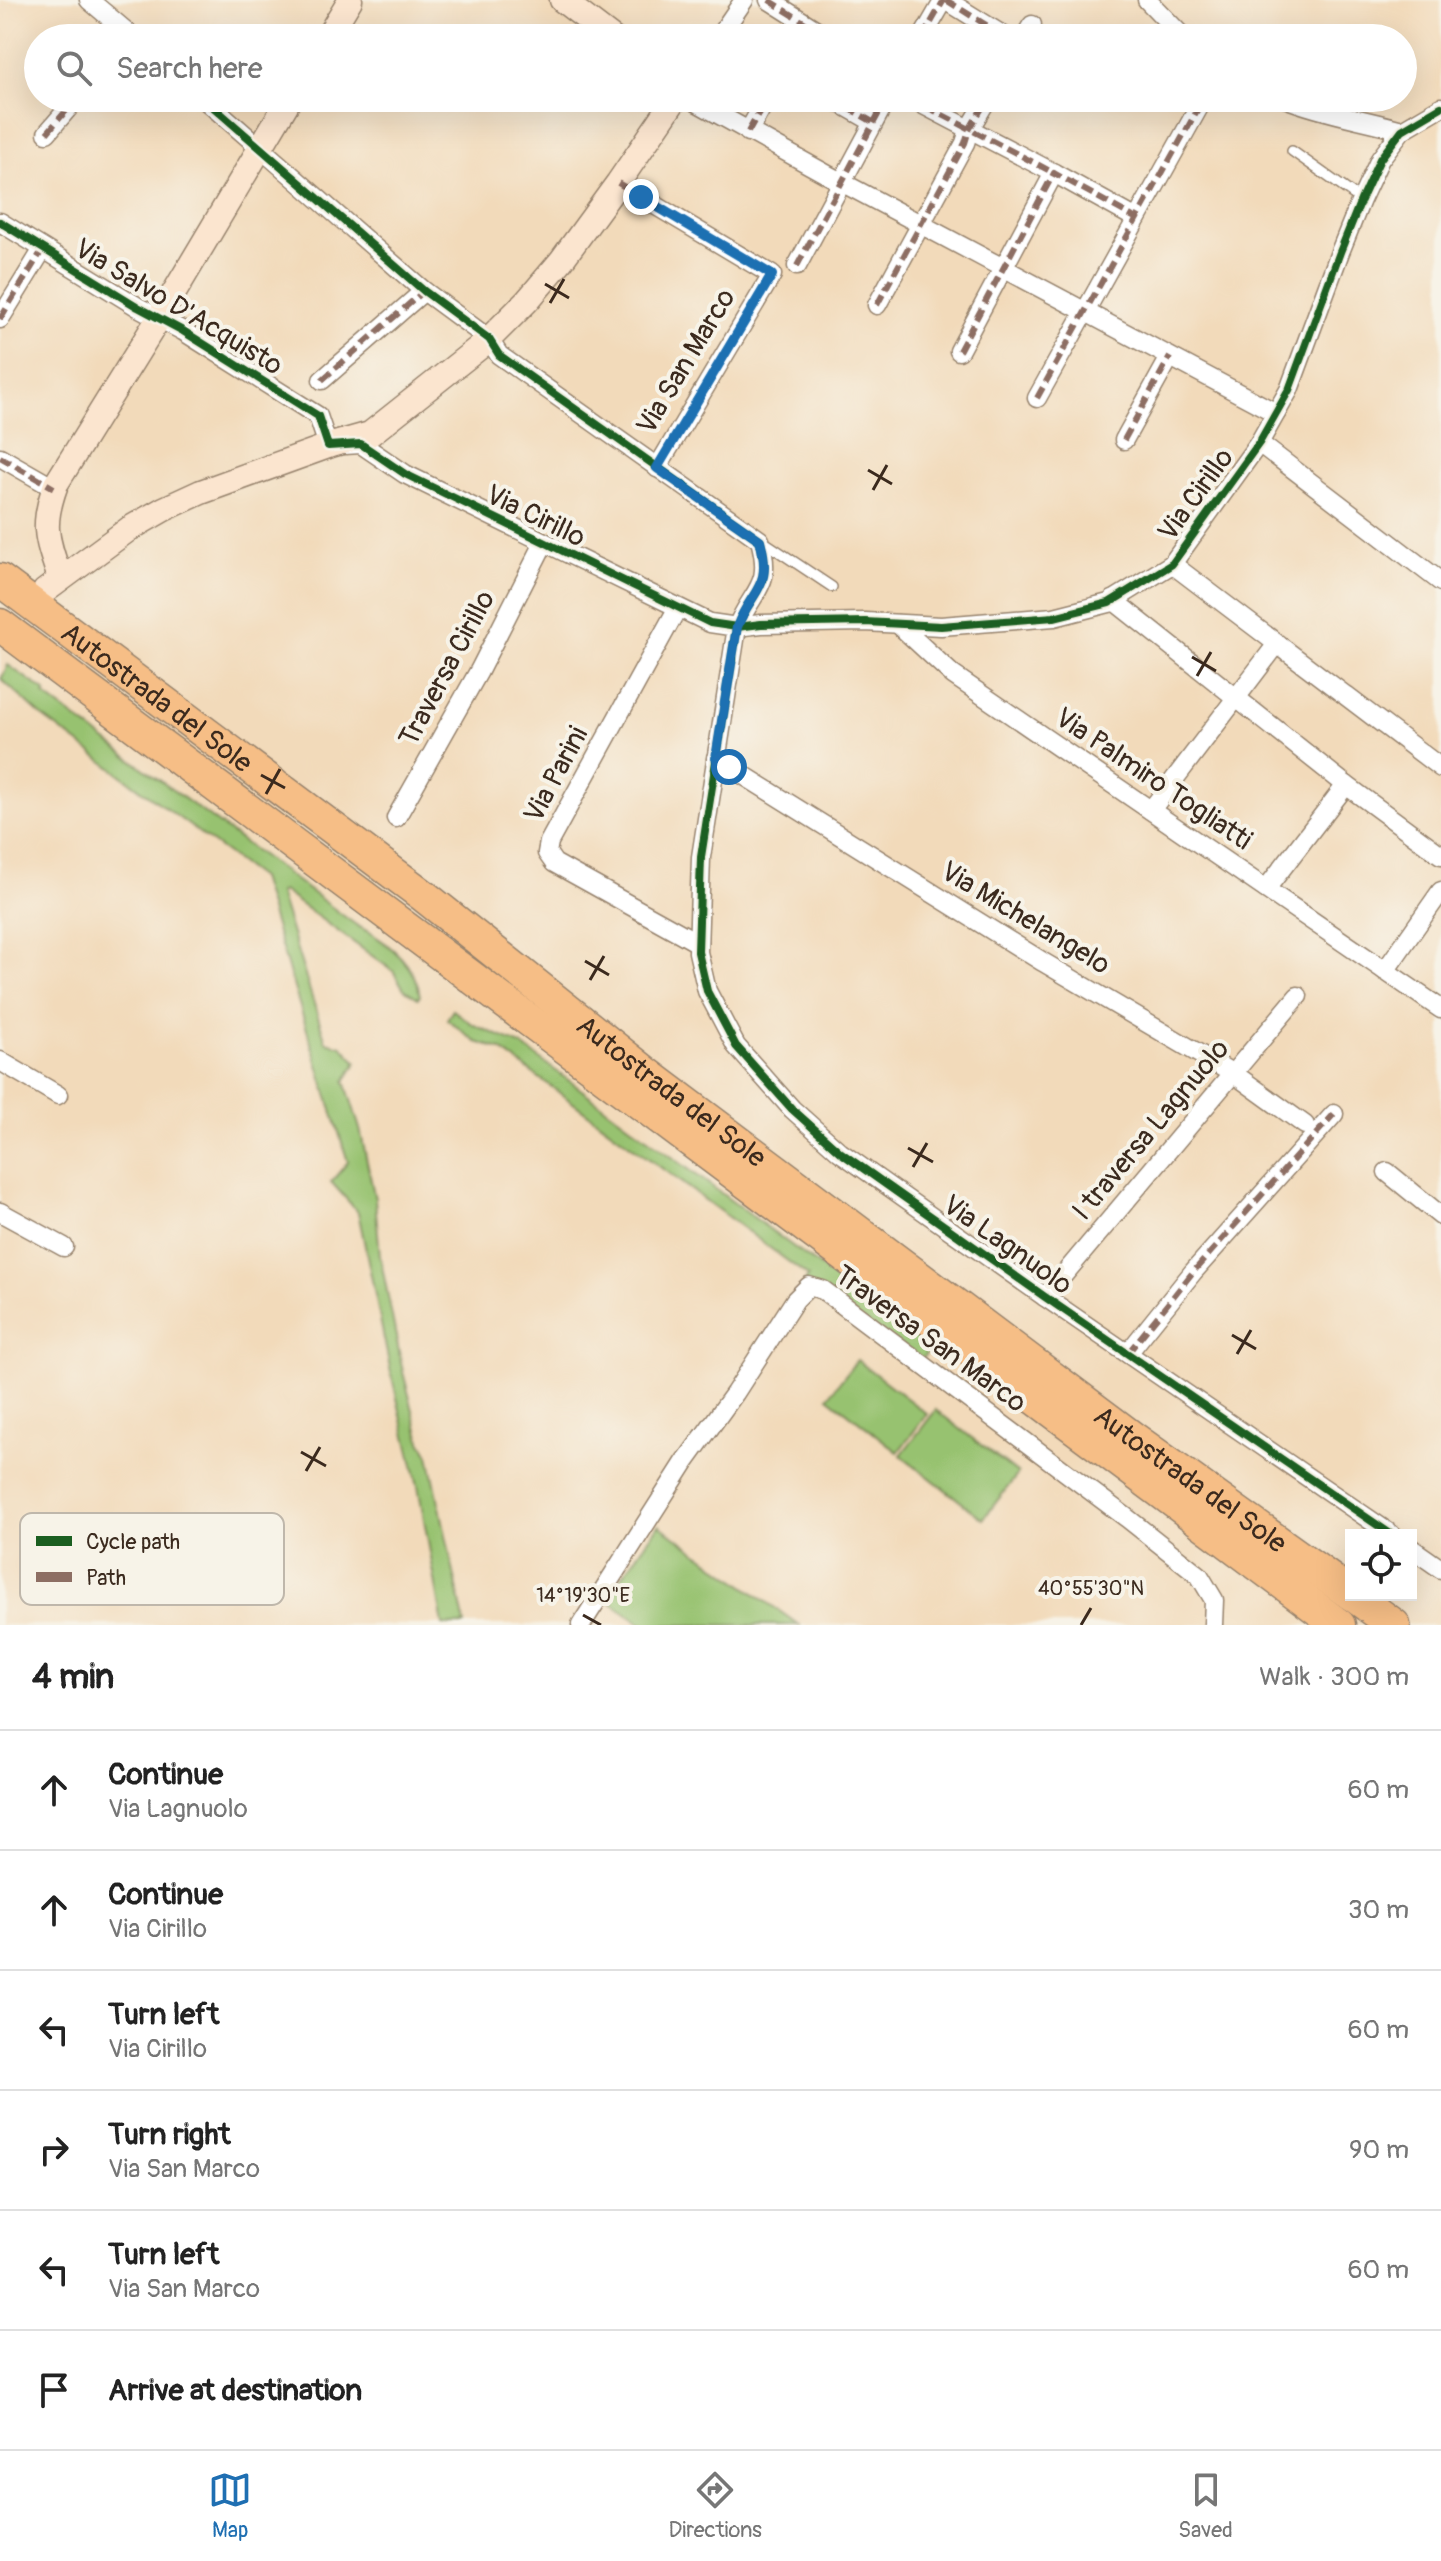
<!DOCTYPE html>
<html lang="en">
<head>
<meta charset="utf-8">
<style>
	body { margin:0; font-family:Pangolin,sans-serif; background:#f6f6f6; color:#222 }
	.controls { position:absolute; right:24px; bottom:24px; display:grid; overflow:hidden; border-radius:0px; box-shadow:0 8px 32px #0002 }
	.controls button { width:72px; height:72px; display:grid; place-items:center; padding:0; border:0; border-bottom:2px solid #e0e0e0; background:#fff; color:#222; font:40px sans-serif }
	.stop { position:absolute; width:24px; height:24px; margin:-18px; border:6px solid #1f6fb2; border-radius:50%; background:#fff }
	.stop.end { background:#1f6fb2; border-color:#fff; box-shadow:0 2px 8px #0008 }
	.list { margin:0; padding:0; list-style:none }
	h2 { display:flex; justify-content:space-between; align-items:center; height:104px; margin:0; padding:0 32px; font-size:34px }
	h2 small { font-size:26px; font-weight:400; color:#767676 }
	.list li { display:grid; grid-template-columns:52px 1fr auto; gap:24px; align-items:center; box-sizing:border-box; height:120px; padding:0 32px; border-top:2px solid #e0e0e0 }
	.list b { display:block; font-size:30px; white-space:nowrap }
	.list p { margin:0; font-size:26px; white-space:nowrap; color:#767676 }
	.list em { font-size:26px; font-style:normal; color:#767676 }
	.icon { flex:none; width:44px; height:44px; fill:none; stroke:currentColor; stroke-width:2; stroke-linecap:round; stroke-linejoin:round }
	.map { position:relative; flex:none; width:1441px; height:1625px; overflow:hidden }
	.search { position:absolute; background:#fff; box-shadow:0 8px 32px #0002; left:24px; right:24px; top:24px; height:88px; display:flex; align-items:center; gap:20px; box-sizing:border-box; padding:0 28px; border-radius:44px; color:#767676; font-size:30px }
	.sheet { height:824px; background:#fff }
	nav { display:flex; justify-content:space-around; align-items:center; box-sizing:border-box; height:112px; border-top:2px solid #e0e0e0; background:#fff; font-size:22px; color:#767676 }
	nav a { display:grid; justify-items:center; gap:4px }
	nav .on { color:#1f6fb2 }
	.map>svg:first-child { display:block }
	.green { fill:#97c26f; stroke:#697646; stroke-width:2 }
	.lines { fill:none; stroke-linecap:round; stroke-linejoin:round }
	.lane-casing { stroke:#96826c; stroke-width:12 }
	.street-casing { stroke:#96826c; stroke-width:21 }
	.secondary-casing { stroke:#96826c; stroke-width:27 }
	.highway-casing { stroke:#96826c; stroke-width:35 }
	.lane { stroke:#fff; stroke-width:9 }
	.street { stroke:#fff; stroke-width:18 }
	.secondary { stroke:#fbe5cf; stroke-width:24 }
	.highway { stroke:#f6be86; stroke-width:32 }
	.quiet { stroke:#8d6e63; stroke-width:6; stroke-dasharray:12 6; stroke-linecap:butt }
	.cycleway-casing { stroke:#f7f3e8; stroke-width:13 }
	.cycleway { stroke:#1b5e20; stroke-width:8 }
	.route { stroke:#1f6fb2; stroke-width:10 }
	.ticks { fill:none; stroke:#3b2a1e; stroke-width:3 }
	.labels { text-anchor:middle; stroke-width:8; stroke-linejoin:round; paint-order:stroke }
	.street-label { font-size:28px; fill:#3b2a1e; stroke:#f7f3e8 }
	.key { fill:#f7f3e8; stroke:#bfb7ab; stroke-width:2 }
	.key-label { font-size:22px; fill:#3b2a1e }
	.ticks-label { font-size:20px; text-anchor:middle; fill:#3b2a1e; stroke:#f7f3e8; stroke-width:8; stroke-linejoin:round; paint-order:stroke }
</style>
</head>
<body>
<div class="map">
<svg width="1441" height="1625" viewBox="0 0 1441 1625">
	<rect width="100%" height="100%" fill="#f7f3e8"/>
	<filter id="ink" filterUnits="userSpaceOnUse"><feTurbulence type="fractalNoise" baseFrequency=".0125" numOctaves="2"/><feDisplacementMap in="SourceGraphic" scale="16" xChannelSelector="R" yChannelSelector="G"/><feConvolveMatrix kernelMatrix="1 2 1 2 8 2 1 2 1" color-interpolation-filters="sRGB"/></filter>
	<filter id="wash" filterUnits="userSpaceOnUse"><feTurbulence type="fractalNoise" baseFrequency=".006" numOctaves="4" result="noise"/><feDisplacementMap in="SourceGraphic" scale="32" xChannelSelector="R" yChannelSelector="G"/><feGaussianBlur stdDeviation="1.8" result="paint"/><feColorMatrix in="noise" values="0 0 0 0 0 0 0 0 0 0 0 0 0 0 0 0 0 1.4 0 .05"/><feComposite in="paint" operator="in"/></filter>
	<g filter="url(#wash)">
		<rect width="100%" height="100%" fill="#f2daba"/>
		<g class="green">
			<path d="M8,665L46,692L44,695L356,925C385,940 416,962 420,996L418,998L404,989L393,971L282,891L279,893L326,1042L342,1046L357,1062L345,1081L360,1129L375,1199L380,1256L403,1372L421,1441L429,1455L465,1625H443L418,1486L391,1373L358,1212L331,1182L348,1162L260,878L43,717L1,679Z"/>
			<path d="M453,1010L474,1025L521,1045L930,1348L921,1361L803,1285L808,1276L500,1049L476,1042L447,1019Z"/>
			<path d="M857,1360L927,1414L898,1452L828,1397Z"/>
			<path d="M936,1410L1018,1474L983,1519L901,1455Z"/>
			<path d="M659,1525L799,1625H643L606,1599Z"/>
		</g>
	</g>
	<g filter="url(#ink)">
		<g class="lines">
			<defs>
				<g id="lane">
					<path d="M1292,151L1361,200"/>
					<path d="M763,541L832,587"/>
				</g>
				<g id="street">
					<path d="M89,0L134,38"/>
					<path d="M769,0L826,36"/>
					<path d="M946,0L1007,38"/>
					<path d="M1147,0L1184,38"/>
					<path d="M718,38L744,0"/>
					<path d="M922,38L944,0"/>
					<path d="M1024,38L1032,25"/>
					<path d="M203,98L424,291L489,339L499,355L760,540C773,588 753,588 737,627L701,857L698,952L707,991L736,1046L792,1109L840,1152L1045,1297L1392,1535"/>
					<path d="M689,98L828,175L1276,413"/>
					<path d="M831,98L873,122"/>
					<path d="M910,98L1054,173"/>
					<path d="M1285,98C1322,113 1363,119 1402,130"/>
					<path d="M748,132L767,98"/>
					<path d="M47,133L77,98"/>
					<path d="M618,183L772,275L657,468"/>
					<path d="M0,222L138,307L183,331L318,416L328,446L361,444L405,474L710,623L737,627L761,624L865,622L941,626L1054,617L1109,603L1172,564L1259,443L1289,390L1340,252L1361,200L1380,159L1402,130L1441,107"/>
					<path d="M797,266L887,98"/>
					<path d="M877,305L965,143L969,130L988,98"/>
					<path d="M0,319L43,249"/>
					<path d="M959,351L1054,173L1135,218"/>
					<path d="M322,380L424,291"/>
					<path d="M1037,398L1204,98"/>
					<path d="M1124,440L1170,357"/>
					<path d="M1259,443L1441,582"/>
					<path d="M0,457L54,488"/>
					<path d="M1172,564L1441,768"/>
					<path d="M1113,600L1346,785L1441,855"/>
					<path d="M677,609L549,842L547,853L554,863L698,943"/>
					<path d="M898,624L953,675L1441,1009"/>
					<path d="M716,758L1043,962L1237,1076L1305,1125"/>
					<path d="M1151,810L1277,644"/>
					<path d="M396,818L479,671L544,543"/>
					<path d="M1266,889L1346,785"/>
					<path d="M1385,971L1441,891"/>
					<path d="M0,1061L58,1095"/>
					<path d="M1387,1172L1441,1216"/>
					<path d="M0,1212L64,1247"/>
					<path d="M1045,1297L1298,996"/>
					<path d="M1128,1353L1193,1272L1334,1114"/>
					<path d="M1411,1548L1441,1569"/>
					<path d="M581,1625L685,1462L735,1393L795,1300L809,1286L823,1290L1127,1518L1199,1575L1214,1600L1213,1625"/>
				</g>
				<g id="secondary">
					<path d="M562,0L612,38"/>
					<path d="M327,38L350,0"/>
					<path d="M60,578C46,537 41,525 56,484L159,318L290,98"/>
					<path d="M45,591L129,529L164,509L201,492L331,445L370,434L486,342L527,301L561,261L618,183L676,98"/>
				</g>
				<g id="highway">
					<path id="s1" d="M0,580L424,896L645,1072L1133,1438L1351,1594"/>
					<path d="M0,625L1339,1625"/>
					<path d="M1353,1595L1394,1625"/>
				</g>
			</defs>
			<use href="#lane" class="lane-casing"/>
			<use href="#street" class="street-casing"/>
			<use href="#secondary" class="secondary-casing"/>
			<use href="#highway" class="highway-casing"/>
			<use href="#lane" class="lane"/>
			<use href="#street" class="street"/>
			<use href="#secondary" class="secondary"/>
			<use href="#highway" class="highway"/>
			<g class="quiet">
				<path d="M769,0L826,36"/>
				<path d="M946,0L1007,38"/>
				<path d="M129,38L131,36"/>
				<path d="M922,38L944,0"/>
				<path d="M970,38L980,21"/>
				<path d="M1024,38L1032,25"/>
				<path d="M831,98L873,122"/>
				<path d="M910,98L1054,173"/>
				<path d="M748,132L767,98"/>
				<path d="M47,133L77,98"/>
				<path d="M618,183L772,275L657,468"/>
				<path d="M797,266L887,98"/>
				<path d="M877,305L965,143L969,130L988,98"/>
				<path d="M0,319L43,249"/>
				<path d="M959,351L1054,173L1135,218"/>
				<path d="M322,380L424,291"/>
				<path d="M1037,398L1204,98"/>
				<path d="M1124,440L1170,357"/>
				<path d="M0,457L54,488"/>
				<path d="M1128,1353L1193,1272L1334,1114"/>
			</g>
			<defs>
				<g id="cycleway">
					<path d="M203,98L424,291L489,339L499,355L760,540C773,588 753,588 737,627L701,857L698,952L707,991L736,1046L792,1109L840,1152L1045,1297L1392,1535"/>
					<path d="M0,222L138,307L183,331L318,416L328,446L361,444L405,474L710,623L737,627L761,624L865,622L941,626L1054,617L1109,603L1172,564L1259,443L1289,390L1340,252L1361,200L1380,159L1402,130L1441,107"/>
				</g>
			</defs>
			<use href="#cycleway" class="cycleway-casing"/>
			<use href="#cycleway" class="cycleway"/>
		</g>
	</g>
	<g class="lines" filter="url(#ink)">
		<path class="route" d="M641,197L772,275L657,468L760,540C773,589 752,588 737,627L716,758L729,767"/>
	</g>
	<path class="ticks" d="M545,284L569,298M550,303L564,279M868,470L892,484M873,490L887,465M1192,657L1216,671M1197,676L1211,652M261,775L285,788M266,794L280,769M585,961L609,975M590,980L604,956M908,1148L933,1162M913,1167L927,1143M1232,1335L1256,1349M1237,1354L1251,1330M301,1452L326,1466M306,1471L320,1447M583,1615L601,1625M1081,1625L1091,1608"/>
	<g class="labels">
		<g class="street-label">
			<text transform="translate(179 306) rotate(31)" y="10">Via Salvo D'Acquisto</text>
			<text transform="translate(685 361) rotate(-59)" y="10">Via San Marco</text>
			<text transform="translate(1195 494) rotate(-54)" y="10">Via Cirillo</text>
			<text transform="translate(536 515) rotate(26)" y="10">Via Cirillo</text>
			<text transform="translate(446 668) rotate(-62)" y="10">Traversa Cirillo</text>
			<text dy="10" stroke="none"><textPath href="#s1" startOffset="196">Autostrada del Sole</textPath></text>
			<text transform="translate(555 774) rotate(-62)" y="10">Via Parini</text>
			<text transform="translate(1154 778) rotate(34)" y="10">Via Palmiro Togliatti</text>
			<text transform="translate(1026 917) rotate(31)" y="10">Via Michelangelo</text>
			<text dy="10" stroke="none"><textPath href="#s1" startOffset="844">Autostrada del Sole</textPath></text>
			<text transform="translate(1150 1129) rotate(-50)" y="10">I traversa Lagnuolo</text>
			<text transform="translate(1008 1244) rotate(35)" y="10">Via Lagnuolo</text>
			<text transform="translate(931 1338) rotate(36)" y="10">Traversa San Marco</text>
			<text dy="10" stroke="none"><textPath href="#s1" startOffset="1492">Autostrada del Sole</textPath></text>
		</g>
	</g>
	<rect x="20" y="1513" width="264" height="92" rx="12" class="key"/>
	<rect x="36" y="1536" width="36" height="10" fill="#1b5e20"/>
	<rect x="36" y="1572" width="36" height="10" fill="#8d6e63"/>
	<g class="key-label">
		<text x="86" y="1549">Cycle path</text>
		<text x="86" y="1585">Path</text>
	</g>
	<g class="ticks-label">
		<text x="1091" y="1595">40°55'30"N</text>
		<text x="583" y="1602">14°19'30"E</text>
	</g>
</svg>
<div class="controls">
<button><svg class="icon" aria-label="locate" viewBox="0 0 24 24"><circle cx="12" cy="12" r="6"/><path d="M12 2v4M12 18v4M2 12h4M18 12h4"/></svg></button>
</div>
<div class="stop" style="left:729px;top:767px"></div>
<div class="stop end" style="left:641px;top:197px"></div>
<div class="search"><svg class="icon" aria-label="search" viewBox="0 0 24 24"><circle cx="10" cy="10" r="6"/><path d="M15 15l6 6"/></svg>Search here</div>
</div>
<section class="sheet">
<h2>4 min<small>Walk · 300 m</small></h2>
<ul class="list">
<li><svg class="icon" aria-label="ahead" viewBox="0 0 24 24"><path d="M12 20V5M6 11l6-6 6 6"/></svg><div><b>Continue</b><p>Via Lagnuolo</p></div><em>60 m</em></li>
<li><svg class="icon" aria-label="ahead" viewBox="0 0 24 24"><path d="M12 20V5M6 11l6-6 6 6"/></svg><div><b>Continue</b><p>Via Cirillo</p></div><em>30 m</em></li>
<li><svg class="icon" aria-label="left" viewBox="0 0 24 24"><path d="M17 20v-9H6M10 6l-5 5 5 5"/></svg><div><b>Turn left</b><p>Via Cirillo</p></div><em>60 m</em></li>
<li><svg class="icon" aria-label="right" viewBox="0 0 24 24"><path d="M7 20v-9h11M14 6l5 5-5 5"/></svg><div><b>Turn right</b><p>Via San Marco</p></div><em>90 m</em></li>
<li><svg class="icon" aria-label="left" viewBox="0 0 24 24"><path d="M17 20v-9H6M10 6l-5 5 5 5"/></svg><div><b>Turn left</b><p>Via San Marco</p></div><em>60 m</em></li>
<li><svg class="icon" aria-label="arrive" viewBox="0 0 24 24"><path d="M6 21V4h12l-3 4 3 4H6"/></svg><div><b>Arrive at destination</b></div></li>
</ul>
</section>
<nav>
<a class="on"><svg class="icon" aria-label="map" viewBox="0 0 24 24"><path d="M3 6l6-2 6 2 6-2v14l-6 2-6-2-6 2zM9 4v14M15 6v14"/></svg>Map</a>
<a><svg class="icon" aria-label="directions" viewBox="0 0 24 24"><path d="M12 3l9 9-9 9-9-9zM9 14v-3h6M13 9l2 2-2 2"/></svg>Directions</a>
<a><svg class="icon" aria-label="saved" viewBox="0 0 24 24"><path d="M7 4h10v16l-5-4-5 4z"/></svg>Saved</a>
</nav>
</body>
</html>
